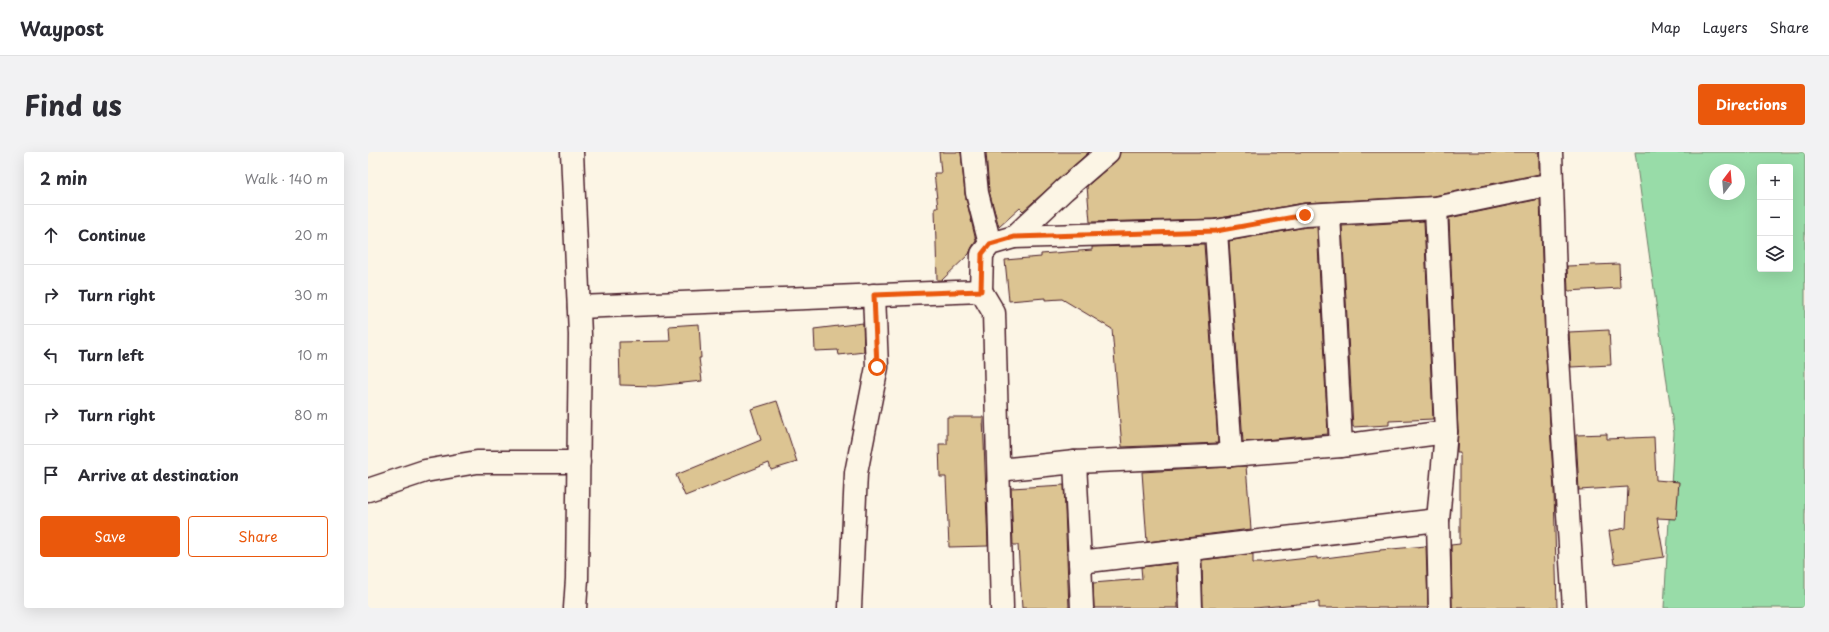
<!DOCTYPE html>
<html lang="en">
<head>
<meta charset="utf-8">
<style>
	body { margin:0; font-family:"Playpen Sans",sans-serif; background:#f2f2f3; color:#2b2b33 }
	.controls { position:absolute; right:12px; top:12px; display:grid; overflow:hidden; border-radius:4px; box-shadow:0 4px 16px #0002 }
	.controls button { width:36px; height:36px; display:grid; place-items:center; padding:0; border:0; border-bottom:1px solid #e1e1e2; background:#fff; color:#2b2b33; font:20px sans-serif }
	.compass { position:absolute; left:1341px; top:12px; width:36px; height:36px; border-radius:50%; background:#fff; box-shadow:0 4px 16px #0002; rotate:16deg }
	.stop { position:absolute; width:12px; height:12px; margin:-9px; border:3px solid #ea580c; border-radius:50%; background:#fff }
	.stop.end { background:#ea580c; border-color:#fff; box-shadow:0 1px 4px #0008 }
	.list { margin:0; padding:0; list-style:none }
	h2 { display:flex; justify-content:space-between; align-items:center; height:52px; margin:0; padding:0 16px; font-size:17px }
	h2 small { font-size:13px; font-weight:400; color:#7c7c81 }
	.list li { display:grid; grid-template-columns:26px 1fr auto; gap:12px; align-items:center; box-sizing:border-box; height:60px; padding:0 16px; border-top:1px solid #e1e1e2 }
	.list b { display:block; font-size:15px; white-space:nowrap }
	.list em { font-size:13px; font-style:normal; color:#7c7c81 }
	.actions { display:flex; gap:8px; padding:12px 16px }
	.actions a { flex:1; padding:9px 0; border:1px solid #ea580c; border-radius:4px; text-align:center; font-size:14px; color:#ea580c }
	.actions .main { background:#ea580c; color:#fff }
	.icon { flex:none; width:22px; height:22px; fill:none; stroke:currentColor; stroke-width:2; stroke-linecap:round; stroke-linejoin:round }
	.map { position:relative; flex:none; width:1437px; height:456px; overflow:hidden; border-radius:4px }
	header { display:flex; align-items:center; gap:24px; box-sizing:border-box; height:56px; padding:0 20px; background:#fff; border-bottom:1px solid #e1e1e2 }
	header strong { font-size:19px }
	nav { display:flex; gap:22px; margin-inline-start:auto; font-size:14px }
	.intro { display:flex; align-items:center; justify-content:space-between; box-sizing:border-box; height:96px; padding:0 24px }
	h1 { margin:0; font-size:28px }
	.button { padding:10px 18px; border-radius:4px; background:#ea580c; color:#fff; font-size:14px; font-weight:700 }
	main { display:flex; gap:24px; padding:0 24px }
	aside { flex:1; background:#fff; border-radius:4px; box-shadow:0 4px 16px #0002 }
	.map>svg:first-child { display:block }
	.green { fill:#98dca8; stroke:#717e6a; fill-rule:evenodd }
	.building { fill:#dcc492; stroke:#4a1f2b }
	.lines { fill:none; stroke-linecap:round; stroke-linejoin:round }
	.minor-casing { stroke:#4a1f2b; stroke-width:25 }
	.minor { stroke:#fcf5e5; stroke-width:22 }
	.route { stroke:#ea580c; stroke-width:5 }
</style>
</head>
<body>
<header>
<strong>Waypost</strong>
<nav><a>Map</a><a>Layers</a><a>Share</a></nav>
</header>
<div class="intro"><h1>Find us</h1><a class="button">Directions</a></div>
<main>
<aside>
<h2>2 min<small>Walk · 140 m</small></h2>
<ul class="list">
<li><svg class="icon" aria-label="ahead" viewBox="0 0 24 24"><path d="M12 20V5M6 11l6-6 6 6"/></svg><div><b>Continue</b></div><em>20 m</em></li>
<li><svg class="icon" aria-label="right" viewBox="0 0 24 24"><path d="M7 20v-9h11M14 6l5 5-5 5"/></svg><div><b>Turn right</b></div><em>30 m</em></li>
<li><svg class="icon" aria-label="left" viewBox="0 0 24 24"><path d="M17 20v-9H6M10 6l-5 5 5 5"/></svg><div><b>Turn left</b></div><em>10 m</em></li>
<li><svg class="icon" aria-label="right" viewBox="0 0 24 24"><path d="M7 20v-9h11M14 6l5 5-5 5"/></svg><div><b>Turn right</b></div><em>80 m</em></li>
<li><svg class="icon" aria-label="arrive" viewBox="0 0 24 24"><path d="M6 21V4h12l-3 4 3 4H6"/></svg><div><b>Arrive at destination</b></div></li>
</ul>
<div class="actions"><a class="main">Save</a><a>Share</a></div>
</aside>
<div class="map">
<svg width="1437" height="456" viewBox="0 0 1437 456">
	<rect width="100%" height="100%" fill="#fcf5e5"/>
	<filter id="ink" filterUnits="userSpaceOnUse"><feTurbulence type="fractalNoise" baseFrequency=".025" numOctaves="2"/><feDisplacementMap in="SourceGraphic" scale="8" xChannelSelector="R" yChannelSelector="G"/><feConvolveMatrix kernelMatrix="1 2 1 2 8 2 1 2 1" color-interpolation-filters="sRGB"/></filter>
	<g filter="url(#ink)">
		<path class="green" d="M1267,0H1437V456H1296L1306,281ZM1392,15H1422V117H1392ZM1347,18H1371V42H1347Z"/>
		<g class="building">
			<path d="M571,0H593L597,42L608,89L604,95L601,102L574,128H569L567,56H570L566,21H573Z"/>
			<path d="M618,0H721L655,59L652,56L631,75L621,39Z"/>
			<path d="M752,0H1171V22L1066,44L936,51L847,67L722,70L719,34L748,9Z"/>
			<path d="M1172,47L1177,191L1186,339L1189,456H1084L1083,393L1092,392V300H1089L1090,279L1081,66Z"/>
			<path d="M1056,69L1065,267L1021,269V273L985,275L974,74Z"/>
			<path d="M938,75H949L960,282L875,290L861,89Z"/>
			<path d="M836,92L850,291L754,295L744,177L694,147L677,148V146L641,149L637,108L673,105V102L724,98V95Z"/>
			<path d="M1251,112L1252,136L1200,139L1199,114Z"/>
			<path d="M495,171L496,200L471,203L470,198L447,199L446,177Z"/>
			<path d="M331,172L333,206H331L334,229L287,234L252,233L251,190L302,189L301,174Z"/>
			<path d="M1241,178L1243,213L1203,215L1201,180Z"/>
			<path d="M409,249L429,310L403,318L401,311L317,344L308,323L393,288L383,257Z"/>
			<path d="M579,265H615L620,394L581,395L578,325H572L571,292H579Z"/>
			<path d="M1239,282V287L1286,285L1288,328L1311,330L1308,367L1289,366L1296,405L1246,412L1241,379L1258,376L1260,335L1211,338L1208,283Z"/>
			<path d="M878,314L883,377L779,390L774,320Z"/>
			<path d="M696,333L701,456H654L650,393H645L643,336Z"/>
			<path d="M1058,394L1060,456H951V450L887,456H835L834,408L885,402V411H895L949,405V407L1012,399V398Z"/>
			<path d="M809,411L810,456H726L725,431L774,427L773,415Z"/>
		</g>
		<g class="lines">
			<defs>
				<g id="minor">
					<path d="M204,0L212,183L209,427L207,456"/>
					<path d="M605,0L609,41L622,92"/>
					<path d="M1183,0L1184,32"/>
					<path d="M1068,56L1078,280L1070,368L1072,456"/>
					<path d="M961,62L973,294"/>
					<path d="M848,79L863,303"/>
					<path d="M646,85L696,38L740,0"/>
					<path d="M613,139L614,102L622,92L646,85L848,79L937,63L1068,56L1184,32L1189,190L1206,456"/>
					<path d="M211,155L613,139L626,161L634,456"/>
					<path d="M707,310L712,410L1070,368"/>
					<path d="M631,318L707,310L863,303L973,294L1078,280"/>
					<path d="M0,338L57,319L109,310H211"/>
					<path d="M821,397L823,456"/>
					<path d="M712,410L714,456"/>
					<path d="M482,456L488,321L509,215L506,143"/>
				</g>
			</defs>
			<use href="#minor" class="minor-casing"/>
			<use href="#minor" class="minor"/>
		</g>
	</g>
	<g class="lines" filter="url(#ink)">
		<path class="route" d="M509,215L506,143L613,139L614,102L622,92L646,85L848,79L937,63"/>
	</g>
</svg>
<div class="controls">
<button>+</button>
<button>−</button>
<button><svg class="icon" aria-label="layers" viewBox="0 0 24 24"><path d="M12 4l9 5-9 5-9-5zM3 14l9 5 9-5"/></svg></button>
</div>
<svg class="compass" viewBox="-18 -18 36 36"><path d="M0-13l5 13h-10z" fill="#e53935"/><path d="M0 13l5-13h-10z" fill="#7c7c81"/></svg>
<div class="stop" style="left:509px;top:215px"></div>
<div class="stop end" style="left:937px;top:63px"></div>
</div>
</main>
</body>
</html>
